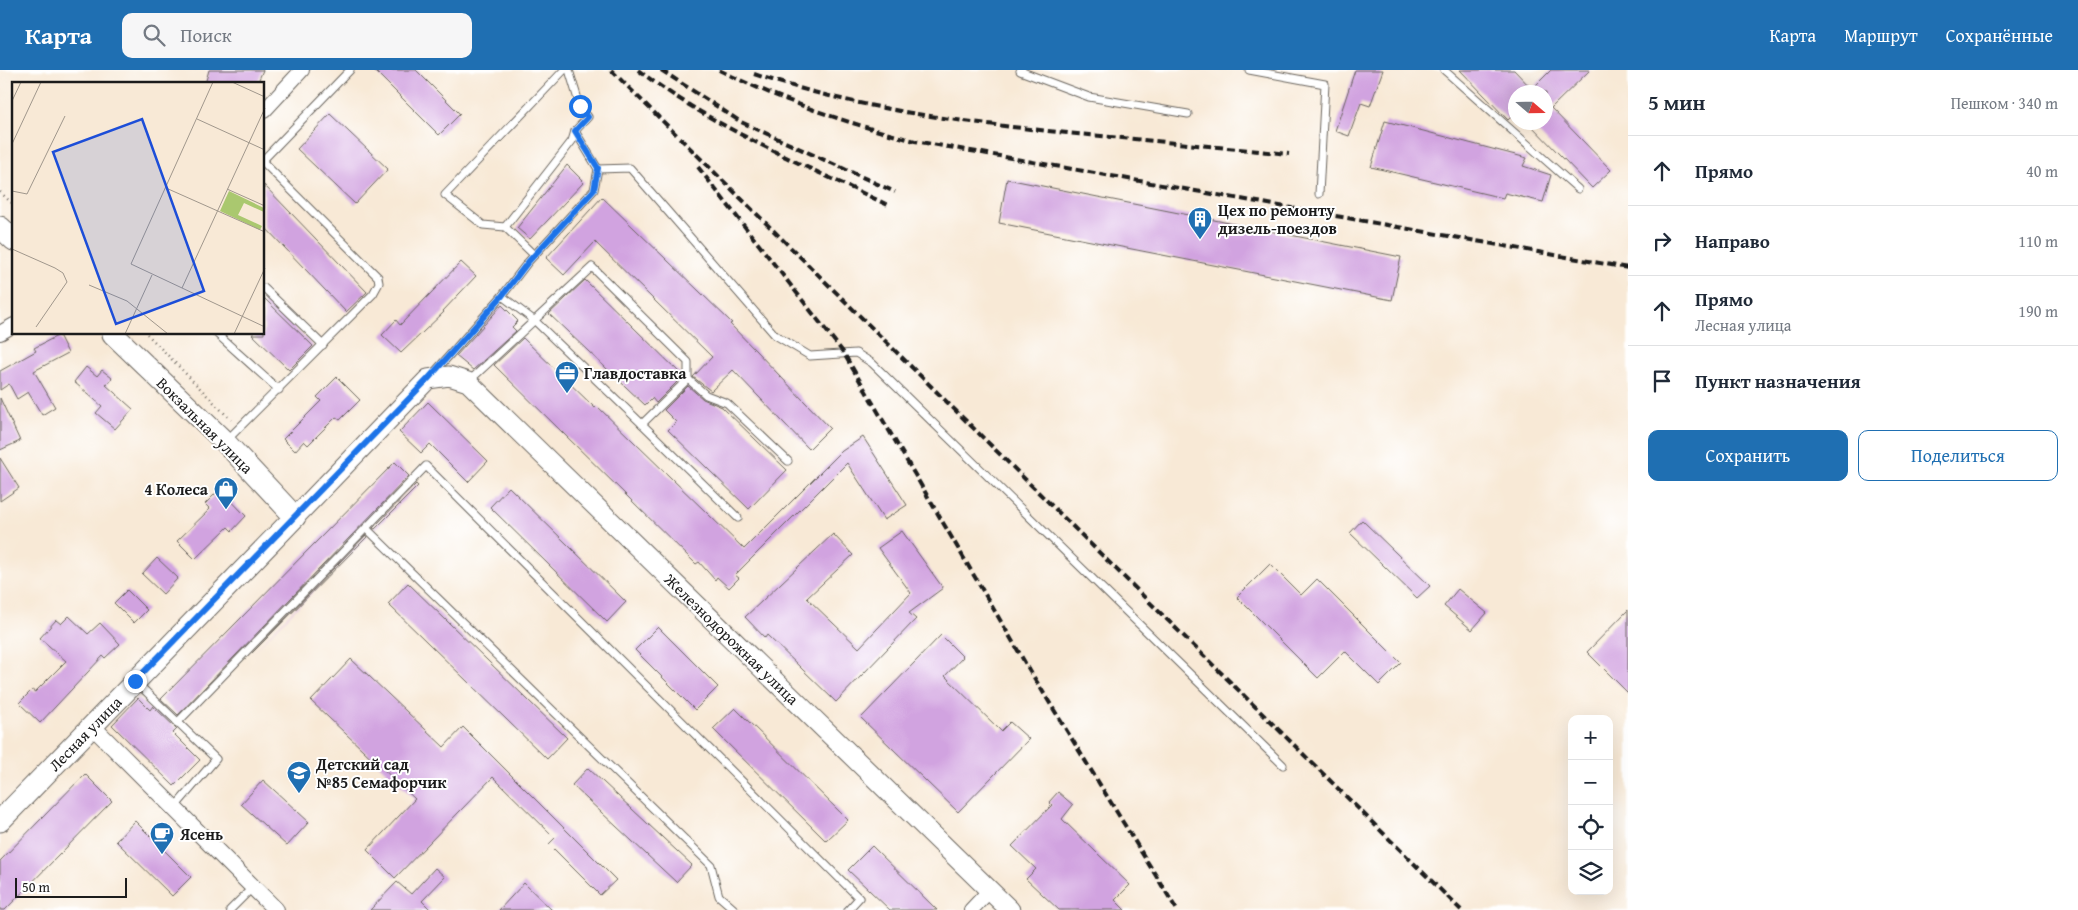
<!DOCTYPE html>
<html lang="ru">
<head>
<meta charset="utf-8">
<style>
	body { margin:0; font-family:"Gentium Book Plus",serif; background:#f6f6f7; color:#1f2937 }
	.controls { position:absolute; right:15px; bottom:15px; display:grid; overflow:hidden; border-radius:10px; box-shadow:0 5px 20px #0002 }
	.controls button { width:45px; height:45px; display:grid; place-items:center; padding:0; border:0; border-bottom:1px solid #e0e1e3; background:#fff; color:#1f2937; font:25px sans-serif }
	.compass { position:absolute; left:1508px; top:15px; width:45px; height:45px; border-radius:50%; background:#fff; box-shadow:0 5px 20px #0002; rotate:110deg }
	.scale { position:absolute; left:15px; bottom:12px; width:112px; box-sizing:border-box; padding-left:5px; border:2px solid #1c1c1c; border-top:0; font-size:14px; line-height:18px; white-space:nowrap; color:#1c1c1c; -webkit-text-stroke:4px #fff; paint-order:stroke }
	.stop { position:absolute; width:15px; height:15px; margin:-11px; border:4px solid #1a73e8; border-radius:50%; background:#fff }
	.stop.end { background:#1a73e8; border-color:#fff; box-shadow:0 1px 5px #0008 }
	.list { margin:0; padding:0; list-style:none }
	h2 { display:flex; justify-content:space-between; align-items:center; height:65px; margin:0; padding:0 20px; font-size:21px }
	h2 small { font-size:16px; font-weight:400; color:#747a83 }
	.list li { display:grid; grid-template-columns:32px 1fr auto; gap:15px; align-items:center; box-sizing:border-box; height:70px; padding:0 20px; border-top:1px solid #e0e1e3 }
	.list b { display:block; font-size:19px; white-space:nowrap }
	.list p { margin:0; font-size:16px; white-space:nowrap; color:#747a83 }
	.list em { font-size:16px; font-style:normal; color:#747a83 }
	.actions { display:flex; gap:10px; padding:15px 20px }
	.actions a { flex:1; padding:11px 0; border:1px solid #1f6fb2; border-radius:10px; text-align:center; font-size:18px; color:#1f6fb2 }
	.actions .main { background:#1f6fb2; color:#fff }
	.icon { flex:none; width:28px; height:28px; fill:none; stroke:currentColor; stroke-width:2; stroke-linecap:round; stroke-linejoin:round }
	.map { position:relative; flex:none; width:1628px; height:840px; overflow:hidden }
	header { display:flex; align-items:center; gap:30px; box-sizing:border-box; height:70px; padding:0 25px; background:#1f6fb2; color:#fff }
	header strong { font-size:24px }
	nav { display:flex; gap:28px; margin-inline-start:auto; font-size:18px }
	.search { width:350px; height:45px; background:#f6f6f7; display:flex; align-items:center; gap:12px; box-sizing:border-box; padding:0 18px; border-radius:10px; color:#747a83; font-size:19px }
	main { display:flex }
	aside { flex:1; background:#fff }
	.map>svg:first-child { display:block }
	.building { fill:#d1a3e0 }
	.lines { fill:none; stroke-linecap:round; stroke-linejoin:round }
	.service-casing { stroke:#69645d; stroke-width:9 }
	.minor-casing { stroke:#69645d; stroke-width:16 }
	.tertiary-casing { stroke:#69645d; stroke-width:18 }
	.secondary-casing { stroke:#69645d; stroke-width:21 }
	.primary-casing { stroke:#69645d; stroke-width:23 }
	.path { stroke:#69645d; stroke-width:2.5; stroke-dasharray:1 4; stroke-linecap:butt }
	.service { stroke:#fff; stroke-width:7 }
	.minor { stroke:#fff; stroke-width:14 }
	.tertiary { stroke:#fff; stroke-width:16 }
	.secondary { stroke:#fff; stroke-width:19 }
	.primary { stroke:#fff; stroke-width:21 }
	.rail { stroke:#1c1c1c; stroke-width:4; stroke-dasharray:8 4; stroke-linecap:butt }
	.route { stroke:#1a73e8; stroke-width:6 }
	.labels { text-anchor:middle; stroke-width:4; stroke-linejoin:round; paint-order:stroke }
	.poi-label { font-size:16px; font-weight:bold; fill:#1c1c1c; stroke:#fff; text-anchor:start }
	.street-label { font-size:16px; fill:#1c1c1c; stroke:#fff }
	.inset-road { fill:none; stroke:#a0978c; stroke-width:1 }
	.view { fill:#1d4ed8; fill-opacity:0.15; stroke:#1d4ed8; stroke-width:2.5 }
	.inset-edge { fill:none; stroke:#1c1c1c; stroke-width:2.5 }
</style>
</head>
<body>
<header>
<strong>Карта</strong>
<div class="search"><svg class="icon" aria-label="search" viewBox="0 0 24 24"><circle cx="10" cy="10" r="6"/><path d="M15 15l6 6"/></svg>Поиск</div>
<nav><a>Карта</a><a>Маршрут</a><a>Сохранённые</a></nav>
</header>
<main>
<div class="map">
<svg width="1628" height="840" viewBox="0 0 1628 840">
	<rect width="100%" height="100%" fill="#fff"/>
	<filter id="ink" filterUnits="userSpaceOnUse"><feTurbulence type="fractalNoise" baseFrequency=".02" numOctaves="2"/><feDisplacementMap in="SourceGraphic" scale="10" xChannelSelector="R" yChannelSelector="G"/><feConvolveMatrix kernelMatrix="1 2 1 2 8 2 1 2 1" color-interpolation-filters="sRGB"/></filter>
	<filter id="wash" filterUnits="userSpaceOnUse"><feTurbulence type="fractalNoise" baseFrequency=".0096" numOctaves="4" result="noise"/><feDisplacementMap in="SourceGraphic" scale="20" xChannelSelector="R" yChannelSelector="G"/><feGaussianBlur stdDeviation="1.12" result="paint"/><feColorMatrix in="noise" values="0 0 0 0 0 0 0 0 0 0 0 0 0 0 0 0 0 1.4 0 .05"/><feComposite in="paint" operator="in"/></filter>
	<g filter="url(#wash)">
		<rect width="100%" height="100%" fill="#f8e9d6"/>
		<g id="blocks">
			<g class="building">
				<path d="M209,0H263L257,14H205Z"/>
				<path d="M374,0H416L460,44L439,65Z"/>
				<path d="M1355,0H1383L1370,36L1361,33L1349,66L1335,61Z"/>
				<path d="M1460,0H1514L1532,19L1551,0H1590L1551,38L1611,100L1592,118L1528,52H1546V22H1516V42L1508,50Z"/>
				<path d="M330,44L388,99L355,134L297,79Z"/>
				<path d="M1385,51L1527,88L1523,96L1551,105L1543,132L1505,123L1503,128L1371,97Z"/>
				<path d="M567,95L584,112L530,169L517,158Z"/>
				<path d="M1007,109L1401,187L1392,230L999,153Z"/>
				<path d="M264,115L367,222L346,242L264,156Z"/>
				<path d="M602,127L732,253L730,254L830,358L809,379L733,300L711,321L693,307L712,287L595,172L564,205L546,188Z"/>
				<path d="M461,192L476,206L443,241L444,242L401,283L382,265L396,250L400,255Z"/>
				<path d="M585,210L683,306L656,333L652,328L645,335L549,244Z"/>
				<path d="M264,228L313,276L289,300L252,264H264Z"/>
				<path d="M502,235L518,251L512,257L516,261L473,300L456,286Z"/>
				<path d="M59,265L68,283L34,301L55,337L42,345L28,322L17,329L9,314L0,320V301L36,281L34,278Z"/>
				<path d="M523,268L595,338L597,336L744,479L842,381L863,367L907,435L884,450L847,393L735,505L739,508L729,518L717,507L715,510L699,492L696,494L494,295Z"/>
				<path d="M86,297L97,306L102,300L112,308L106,315L133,339L115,359L96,343L102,336L74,312Z"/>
				<path d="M337,307L360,330L340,350L336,347L308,375L304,371L295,381L283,369L321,331L317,327Z"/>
				<path d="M688,316L703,329L722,337L787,400L749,439L668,360L676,352L664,340Z"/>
				<path d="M0,328L20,371L0,380Z"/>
				<path d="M428,332L488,391L468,412L430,374L421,383L399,362Z"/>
				<path d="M0,388L19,418L0,431Z"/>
				<path d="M395,392L409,406L178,645L161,629Z"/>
				<path d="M416,414L418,416L375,459L373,458Z"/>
				<path d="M509,417L626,532L607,552L490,437Z"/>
				<path d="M220,419L246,446L232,461L228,457L195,489L177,471L210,439L205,434Z"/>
				<path d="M1362,450L1430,516L1417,528L1350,463Z"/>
				<path d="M902,461L943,518L909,543L916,549L836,632L767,565L765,568L745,547L833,464L853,485L807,528L859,578L911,523L878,478Z"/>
				<path d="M366,465L367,467L252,583Z"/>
				<path d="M157,488L178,508L163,524L142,504Z"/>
				<path d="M1270,494L1301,525L1317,509L1401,593L1379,615L1345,581L1318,608L1237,527Z"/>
				<path d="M408,513L567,668L547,689L388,534Z"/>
				<path d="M1458,519L1487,543L1472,560L1444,536Z"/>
				<path d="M127,520L147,540L134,553L114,533Z"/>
				<path d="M1628,540V623L1587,582Z"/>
				<path d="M69,546L88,564L100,553L120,574L105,588L103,586L40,653L19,633L32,620L35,622L66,591L40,568L56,550L61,554Z"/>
				<path d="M658,557L718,617L695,640L635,580Z"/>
				<path d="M941,565L963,587L945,606L1001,661L1010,652L1029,669L958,742L861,648Z"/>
				<path d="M351,589L444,677L463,657L616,810L600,825L549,774L555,768L493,707L395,808L367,780L415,729L311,631Z"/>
				<path d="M138,628L150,640L153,636L177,659L173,663L200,690L174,716L112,655Z"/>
				<path d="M735,638L848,750L826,771L713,659Z"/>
				<path d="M588,698L692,795L676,812L572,715Z"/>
				<path d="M85,704L112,731L5,840H0V791Z"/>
				<path d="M263,710L309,752L287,776L241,734Z"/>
				<path d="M1058,722L1073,735L1062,749L1130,815L1115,830L1125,840H1059L1026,809L1036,799L1012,776L1052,735L1049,732Z"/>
				<path d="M135,751L191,807L172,826L116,771Z"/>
				<path d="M872,776L937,840H890L848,800Z"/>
				<path d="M435,798L445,807L422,831L431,840H370L397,812L411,824Z"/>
				<path d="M524,813L552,840H499Z"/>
			</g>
		</g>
	</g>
	<g filter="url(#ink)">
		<use href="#blocks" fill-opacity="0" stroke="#69645d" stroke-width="1"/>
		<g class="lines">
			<defs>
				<g id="service">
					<path d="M1022,0L1020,1L1089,27L1188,44"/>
					<path d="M1249,0L1325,14L1319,124"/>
					<path d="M1444,0L1578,119"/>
					<path d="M575,61L598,99"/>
					<path d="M264,89L350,0"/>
					<path d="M505,157L572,71L575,61L588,47L580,36L569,0"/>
					<path d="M534,185L505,157L483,155L445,125L564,0"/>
					<path d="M264,218L323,275"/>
					<path d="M502,226L535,251L642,354"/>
					<path d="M217,264L279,320"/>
					<path d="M432,305L502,226L528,192L594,120L598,99L630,98L775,265L810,286L856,283L872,293L1283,695"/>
					<path d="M688,309L642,354L738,448"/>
					<path d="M468,312L592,197L688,292V309L706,325L727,333L788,391"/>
					<path d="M227,370L373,224L379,213L378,207L264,93"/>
					<path d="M366,458L711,795L719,826L735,840"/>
					<path d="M136,612L216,689L175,737"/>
					<path d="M177,653L426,396L859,828L848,840"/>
					<path d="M230,840L253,817"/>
				</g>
				<g id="minor">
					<path d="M264,41L302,0"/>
					<path d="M0,263L14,255"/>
					<path d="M971,840L990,820"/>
				</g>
				<path id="tertiary" d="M93,657L276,840"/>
				<g id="secondary">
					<path id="s1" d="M295,447L428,309L449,306L468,312L1010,840"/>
				</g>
				<g id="primary">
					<path d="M0,157L14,170"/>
					<path id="s2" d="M0,751L295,447L225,372L113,264"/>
				</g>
			</defs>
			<use href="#service" class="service-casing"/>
			<use href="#minor" class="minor-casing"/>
			<use href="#tertiary" class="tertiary-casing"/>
			<use href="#secondary" class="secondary-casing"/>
			<use href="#primary" class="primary-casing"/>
			<g class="path">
				<path d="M0,122L14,135"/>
				<path d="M147,264L231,350"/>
			</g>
			<use href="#service" class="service"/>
			<use href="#minor" class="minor"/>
			<use href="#tertiary" class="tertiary"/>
			<use href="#secondary" class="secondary"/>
			<use href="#primary" class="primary"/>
			<g class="rail">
				<path d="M611,0L1461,840"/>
				<path d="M638,0C714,58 804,95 890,136"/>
				<path d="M661,0L741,52L895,122"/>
				<path d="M719,0C782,31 847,53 915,71L1628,198"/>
				<path d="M754,4C863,41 963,52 1077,64C1148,70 1218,77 1289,84"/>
				<path d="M698,97L843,282L1027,596L1177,840"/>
			</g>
		</g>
	</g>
	<g class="lines" filter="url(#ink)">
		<path class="route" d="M135,611L428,309L502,226L528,192L594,120L598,98L575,61L588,47L580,36"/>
	</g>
	<defs>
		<symbol id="building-pin" viewBox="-11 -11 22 30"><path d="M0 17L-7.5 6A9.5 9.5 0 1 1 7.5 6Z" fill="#1f6fb2" stroke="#fff"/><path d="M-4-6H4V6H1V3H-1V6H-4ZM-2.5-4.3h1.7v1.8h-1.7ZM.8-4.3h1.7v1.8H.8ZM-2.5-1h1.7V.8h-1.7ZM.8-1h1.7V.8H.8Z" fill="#fff"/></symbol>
		<symbol id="office-pin" viewBox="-11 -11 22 30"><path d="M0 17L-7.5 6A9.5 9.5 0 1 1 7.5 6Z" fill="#1f6fb2" stroke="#fff"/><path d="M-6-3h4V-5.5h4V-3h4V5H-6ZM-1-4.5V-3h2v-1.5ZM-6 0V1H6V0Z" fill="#fff"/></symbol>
		<symbol id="shop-pin" viewBox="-11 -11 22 30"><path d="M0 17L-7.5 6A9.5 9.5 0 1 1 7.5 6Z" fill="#1f6fb2" stroke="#fff"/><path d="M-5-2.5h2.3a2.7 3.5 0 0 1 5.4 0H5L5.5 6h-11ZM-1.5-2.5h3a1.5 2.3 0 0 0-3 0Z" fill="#fff"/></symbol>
		<symbol id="school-pin" viewBox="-11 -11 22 30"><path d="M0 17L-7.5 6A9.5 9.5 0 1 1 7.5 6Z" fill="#1f6fb2" stroke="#fff"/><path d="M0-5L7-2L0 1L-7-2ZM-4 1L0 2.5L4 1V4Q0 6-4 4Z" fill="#fff"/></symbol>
		<symbol id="cafe-pin" viewBox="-11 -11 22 30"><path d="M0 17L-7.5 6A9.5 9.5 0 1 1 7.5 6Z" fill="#1f6fb2" stroke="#fff"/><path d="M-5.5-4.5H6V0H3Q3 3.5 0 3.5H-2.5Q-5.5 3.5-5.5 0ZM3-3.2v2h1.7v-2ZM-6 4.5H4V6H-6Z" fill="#fff"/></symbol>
	</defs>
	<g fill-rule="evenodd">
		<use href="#building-pin" x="1186" y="135" width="28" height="38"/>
		<use href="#office-pin" x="553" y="289" width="28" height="38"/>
		<use href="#shop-pin" x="212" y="405" width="28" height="38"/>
		<use href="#school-pin" x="285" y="689" width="28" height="38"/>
		<use href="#cafe-pin" x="148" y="750" width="28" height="38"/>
	</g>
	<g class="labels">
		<g class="poi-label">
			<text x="1218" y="146">Цех по ремонту<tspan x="1218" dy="18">дизель-поездов</tspan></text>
			<text x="584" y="309">Главдоставка</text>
			<text x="208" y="425" text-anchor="end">4 Колеса</text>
			<text x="316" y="700">Детский сад<tspan x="316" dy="18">№85 Семафорчик</tspan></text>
			<text x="180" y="770">Ясень</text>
		</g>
		<g class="street-label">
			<text transform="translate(205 355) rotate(45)" y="6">Вокзальная улица</text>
			<text dy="6" stroke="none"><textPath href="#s1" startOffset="601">Железнодорожная улица</textPath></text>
			<text dy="6" stroke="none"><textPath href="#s2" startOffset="122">Лесная улица</textPath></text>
		</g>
	</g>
	<g transform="translate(12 12)">
		<rect width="252" height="252" fill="#f8e9d6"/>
		<path d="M217,109L252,126V130L232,121L226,133L250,144L248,148L208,129Z" fill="#aac86f"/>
		<path class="inset-road" d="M201,0L119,182L253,245M220,0L253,15M0,19L9,0M185,37L253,68M0,62L29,0M154,106L253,150M215,107L253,124M0,109L15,112L53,34M0,167L43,186L51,191L55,200L24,245M77,203L115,219L156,252M170,206L253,26M113,252L140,193M222,252L253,186"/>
		<path class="view" d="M130,37L192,209L104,242L41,70Z"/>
		<rect width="252" height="252" class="inset-edge"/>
	</g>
</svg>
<div class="controls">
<button>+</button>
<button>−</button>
<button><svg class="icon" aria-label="locate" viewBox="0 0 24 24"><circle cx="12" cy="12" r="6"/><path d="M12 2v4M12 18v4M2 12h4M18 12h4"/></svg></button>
<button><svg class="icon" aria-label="layers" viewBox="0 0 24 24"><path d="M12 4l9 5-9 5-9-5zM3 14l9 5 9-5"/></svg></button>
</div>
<svg class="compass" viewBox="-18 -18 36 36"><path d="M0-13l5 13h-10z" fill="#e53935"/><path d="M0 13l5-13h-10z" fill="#747a83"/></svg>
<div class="scale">50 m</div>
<div class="stop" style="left:580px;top:36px"></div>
<div class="stop end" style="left:135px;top:611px"></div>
</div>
<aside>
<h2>5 мин<small>Пешком · 340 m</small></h2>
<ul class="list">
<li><svg class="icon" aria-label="ahead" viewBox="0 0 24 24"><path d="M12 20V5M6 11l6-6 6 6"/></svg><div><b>Прямо</b></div><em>40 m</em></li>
<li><svg class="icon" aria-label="right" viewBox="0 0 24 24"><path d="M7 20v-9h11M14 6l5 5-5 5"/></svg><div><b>Направо</b></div><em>110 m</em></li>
<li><svg class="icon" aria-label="ahead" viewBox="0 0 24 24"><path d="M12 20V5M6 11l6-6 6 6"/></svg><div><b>Прямо</b><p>Лесная улица</p></div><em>190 m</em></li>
<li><svg class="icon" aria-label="arrive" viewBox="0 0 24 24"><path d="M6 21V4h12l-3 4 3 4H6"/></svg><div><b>Пункт назначения</b></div></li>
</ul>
<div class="actions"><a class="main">Сохранить</a><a>Поделиться</a></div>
</aside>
</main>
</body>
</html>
